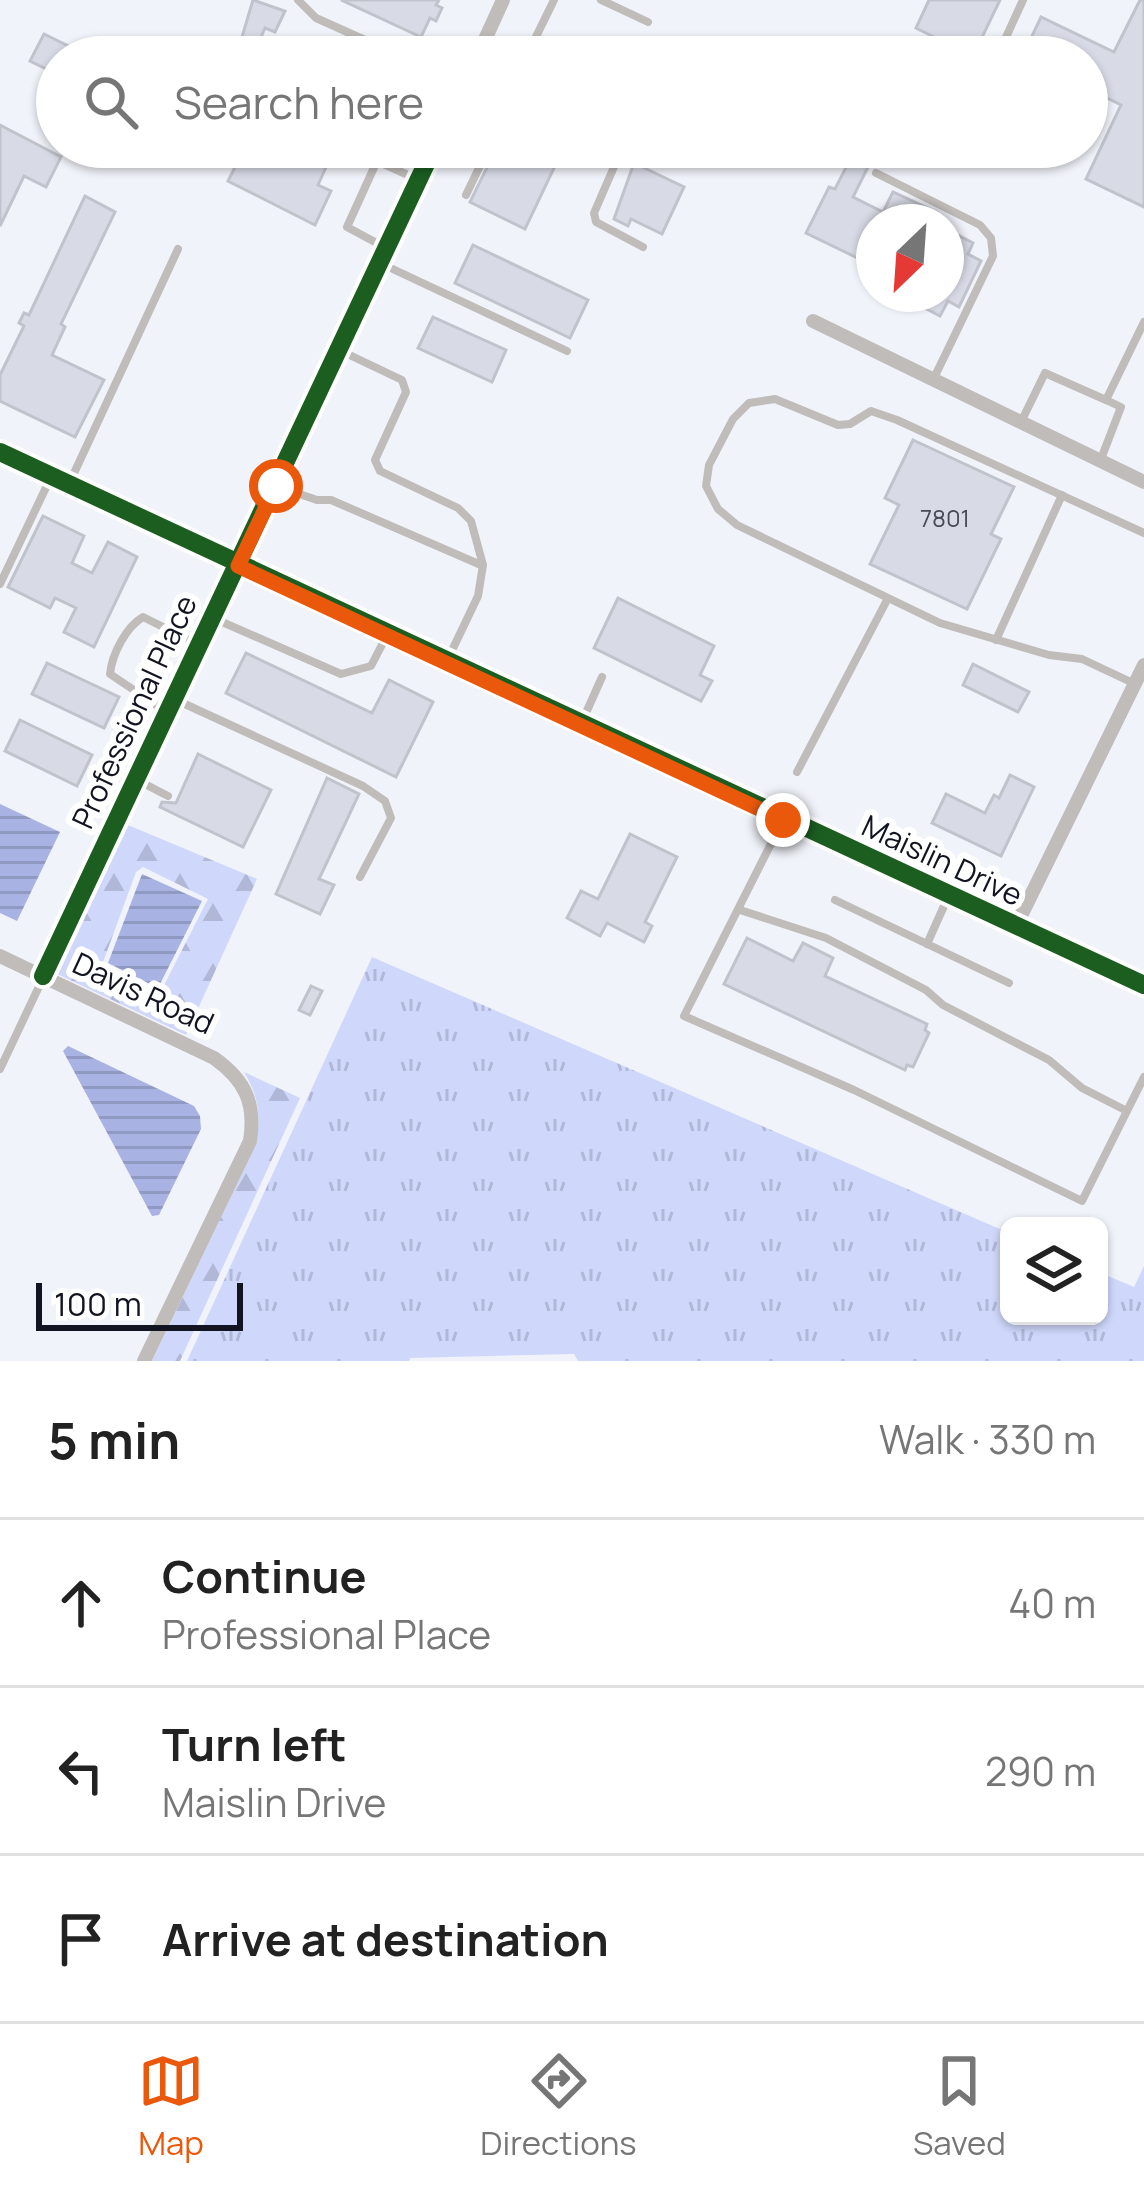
<!DOCTYPE html>
<html lang="en">
<head>
<meta charset="utf-8">
<style>
	body { margin:0; font-family:Manrope,sans-serif; background:#f2f2f2; color:#222 }
	.controls { position:absolute; right:36px; bottom:36px; display:grid; overflow:hidden; border-radius:18px; box-shadow:0 3px 9px #0004 }
	.controls button { width:108px; height:108px; display:grid; place-items:center; padding:0; border:0; border-bottom:3px solid #e0e0e0; background:#fff; color:#222; font:60px sans-serif }
	.compass { position:absolute; left:856px; top:204px; width:108px; height:108px; border-radius:50%; background:#fff; box-shadow:0 3px 9px #0004; rotate:205deg }
	.scale { position:absolute; left:36px; bottom:30px; width:207px; box-sizing:border-box; padding-left:12px; border:6px solid #121521; border-top:0; font-size:33px; line-height:42px; white-space:nowrap; color:#121521; -webkit-text-stroke:9px #fff; paint-order:stroke }
	.stop { position:absolute; width:36px; height:36px; margin:-27px; border:9px solid #ea580c; border-radius:50%; background:#fff }
	.stop.end { background:#ea580c; border-color:#fff; box-shadow:0 3px 12px #0008 }
	.list { margin:0; padding:0; list-style:none }
	h2 { display:flex; justify-content:space-between; align-items:center; height:156px; margin:0; padding:0 48px; font-size:51px }
	h2 small { font-size:39px; font-weight:400; color:#767676 }
	.list li { display:grid; grid-template-columns:78px 1fr auto; gap:36px; align-items:center; box-sizing:border-box; height:168px; padding:0 48px; border-top:3px solid #e0e0e0 }
	.list b { display:block; font-size:45px; white-space:nowrap }
	.list p { margin:0; font-size:39px; white-space:nowrap; color:#767676 }
	.list em { font-size:39px; font-style:normal; color:#767676 }
	.icon { flex:none; width:66px; height:66px; fill:none; stroke:currentColor; stroke-width:2; stroke-linecap:round; stroke-linejoin:round }
	.map { position:relative; flex:none; width:1144px; height:1361px; overflow:hidden }
	.search { position:absolute; background:#fff; box-shadow:0 3px 9px #0004; left:36px; right:36px; top:36px; height:132px; display:flex; align-items:center; gap:30px; box-sizing:border-box; padding:0 42px; border-radius:66px; color:#767676; font-size:45px }
	.sheet { height:660px; background:#fff }
	nav { display:flex; justify-content:space-around; align-items:center; box-sizing:border-box; height:168px; border-top:3px solid #e0e0e0; background:#fff; font-size:33px; color:#767676 }
	nav a { display:grid; justify-items:center; gap:6px }
	nav .on { color:#ea580c }
	.map>svg:first-child { display:block }
	.grass { fill:url(#grass-tufts) }
	.forest { fill:url(#forest-firs); fill-rule:evenodd }
	.water { fill:url(#water-rules) }
	.building { fill:#d8dbe6; stroke:#c1c3cc; stroke-width:3 }
	.lines { fill:none; stroke-linecap:round; stroke-linejoin:round }
	.lane { stroke:#c0bcba; stroke-width:8 }
	.street { stroke:#c0bcba; stroke-width:14 }
	.cycleway-casing { stroke:#fff; stroke-width:26 }
	.cycleway { stroke:#1b5e20; stroke-width:18 }
	.route { stroke:#ea580c; stroke-width:15 }
	.labels { text-anchor:middle; stroke-width:12; stroke-linejoin:round; paint-order:stroke }
	.number-label { font-size:24px; fill:#474a56 }
	.street-label { font-size:30px; fill:#121521; stroke:#fff }
</style>
</head>
<body>
<div class="map">
<svg width="1144" height="1361" viewBox="0 0 1144 1361">
	<defs>
		<pattern id="grass-tufts" width="24" height="20" patternUnits="userSpaceOnUse" patternTransform="scale(3)"><rect width="24" height="20" fill="#cfd8fb"/><path d="M3 7l-1-3M5 7V3M7 7l1-3M15 17l-1-3M17 17v-4M19 17l1-3" fill="none" stroke="#b1b8d7"/></pattern>
		<pattern id="forest-firs" width="22" height="20" patternUnits="userSpaceOnUse" patternTransform="scale(3)"><rect width="22" height="20" fill="#cfd8fb"/><path d="M5 1l3.5 6h-7zM16 11l3.5 6h-7z" fill="#b1b8d7"/></pattern>
		<pattern id="water-rules" width="6" height="5" patternUnits="userSpaceOnUse" patternTransform="scale(3)"><rect width="6" height="5" fill="#a9b3e3"/><path d="M0 2.5h6" fill="none" stroke="#9099c2"/></pattern>
	</defs>
	<rect width="100%" height="100%" fill="#f1f3fa"/>
	<path class="grass" d="M372,957L1009,1233V1316H1099V1272L1134,1287L1144,1266V1361H578L574,1354L410,1358L409,1361H187Z"/>
	<g class="forest">
		<path d="M123,823L257,879L186,1035L53,972ZM143,867L208,899L159,995L102,965L136,872Z"/>
		<path d="M244,1072L300,1098L180,1361H152L256,1144C261,1116 259,1097 244,1072Z"/>
	</g>
	<g class="water">
		<path d="M0,804L60,832L17,921L0,913Z"/>
		<path d="M142,874L202,901L158,988L108,963Z"/>
		<path d="M68,1046L194,1106L200,1116L201,1129L159,1215L152,1216L63,1051Z"/>
	</g>
	<g class="building">
		<path d="M253,0L285,11L275,32L265,28L258,44L242,37Z"/>
		<path d="M341,0H439L436,5L442,8L436,21L430,18L421,37Z"/>
		<path d="M929,0H1000L973,56L916,28Z"/>
		<path d="M1140,0H1144V207L1086,179L1121,105L1087,88V57H1022L1041,17L1114,52Z"/>
		<path d="M44,34L91,57H57V74L30,61Z"/>
		<path d="M0,125L61,157L46,187L24,176L0,226Z"/>
		<path d="M245,147H335L318,185L331,191L315,225L228,181Z"/>
		<path d="M497,147H564L525,229L470,202Z"/>
		<path d="M853,154L870,163L853,197L883,212L893,192L936,212L931,222H874V266L806,233L829,187L835,189Z"/>
		<path d="M634,163L684,187L662,234L631,219L628,226L614,219Z"/>
		<path d="M85,196L115,212L61,324L65,327L52,355L104,380L75,437L0,401V375L24,326L19,323L24,313L29,315Z"/>
		<path d="M946,229L973,243L968,254L981,261L959,307L948,301L940,316L898,294H946Z"/>
		<path d="M473,245L588,300L570,338L455,283Z"/>
		<path d="M433,317L506,350L492,382L418,348Z"/>
		<path d="M913,440L1014,487L991,534L1001,539L967,609L870,564L899,505L885,498Z"/>
		<path d="M43,516L84,536L72,563L92,573L108,542L137,557L94,647L64,632L76,608L55,598L50,608L8,587Z"/>
		<path d="M618,598L714,646L700,675L712,681L701,701L594,648Z"/>
		<path d="M246,653L372,713L389,680L433,702L396,777L226,693Z"/>
		<path d="M47,663L119,697L104,728L32,694Z"/>
		<path d="M973,664L1029,692L1018,712L963,685Z"/>
		<path d="M20,720L92,755L77,786L5,751Z"/>
		<path d="M198,754L271,790L243,847L160,807L162,802L176,803Z"/>
		<path d="M1010,775L1034,787L1001,856L932,823L946,794L985,813L994,795L999,798Z"/>
		<path d="M327,778L359,794L319,879L334,885L320,914L276,894Z"/>
		<path d="M630,834L677,857L645,922L652,926L644,942L607,923L600,936L567,918L581,891L598,899Z"/>
		<path d="M747,938L793,961L803,943L833,958L825,976L927,1024L925,1030L929,1033L913,1067L907,1065L905,1070L724,984Z"/>
		<path d="M311,986L322,991L310,1015L299,1010Z"/>
	</g>
	<g class="lines">
		<g class="lane">
			<path d="M298,0L316,18L383,48L408,40L445,57"/>
			<path d="M601,0L648,22"/>
			<path d="M520,57L531,47L554,0"/>
			<path d="M997,57L1023,0"/>
			<path d="M619,147L617,160L594,213L596,222L643,247"/>
			<path d="M876,173L980,225L991,238L993,256L934,378"/>
			<path d="M466,195L489,147"/>
			<path d="M386,248L347,227L377,161L419,180"/>
			<path d="M380,263L567,351"/>
			<path d="M339,350L402,380L406,392L375,460L380,471L458,508L471,521L483,565L478,596L446,663"/>
			<path d="M1021,422L1045,373L1106,400L1144,322"/>
			<path d="M1101,459L1121,407L1106,400"/>
			<path d="M69,484L178,249"/>
			<path d="M276,486L317,500H331L481,565"/>
			<path d="M0,584L51,477"/>
			<path d="M213,618L341,674L371,666L387,635"/>
			<path d="M996,640L1062,495"/>
			<path d="M1133,683L1082,659L1049,655L940,623L737,525L718,509L706,486L709,465L733,419L749,403L775,399L838,425L850,424L871,411L897,420L1144,533"/>
			<path d="M174,699L363,786L385,801L391,818L360,877"/>
			<path d="M165,711L110,674C112,654 126,627 143,617L199,645"/>
			<path d="M581,724L602,677"/>
			<path d="M797,772L887,600"/>
			<path d="M137,780L168,796"/>
			<path d="M783,820L684,1016L854,1090L1082,1201L1144,1077"/>
			<path d="M835,900L1009,983"/>
			<path d="M740,910L826,938L926,990L943,1005L1049,1060L1082,1088L1125,1110"/>
			<path d="M927,944L948,897"/>
			<path d="M0,1069L43,978"/>
		</g>
		<g class="street">
			<path d="M477,57L503,0"/>
			<path d="M813,321L1144,482"/>
			<path d="M0,452L1144,985"/>
			<path d="M1015,928L1144,665"/>
			<path d="M0,956L214,1058C245,1080 256,1103 250,1141L144,1361"/>
			<path d="M43,976L434,147"/>
		</g>
		<defs>
			<g id="cycleway">
				<path d="M0,452L1144,985"/>
				<path d="M43,976L434,147"/>
			</g>
		</defs>
		<use href="#cycleway" class="cycleway-casing"/>
		<use href="#cycleway" class="cycleway"/>
	</g>
	<g class="lines">
		<path class="route" d="M276,486L238,566L783,820"/>
	</g>
	<g class="labels">
		<g class="number-label">
			<text x="945" y="527">7801</text>
		</g>
		<g class="street-label">
			<text transform="translate(135 712) rotate(-65)" y="10">Professional Place</text>
			<text transform="translate(942 861) rotate(25)" y="10">Maislin Drive</text>
			<text transform="translate(143 994) rotate(25)" y="10">Davis Road</text>
		</g>
	</g>
</svg>
<div class="controls">
<button><svg class="icon" aria-label="layers" viewBox="0 0 24 24"><path d="M12 4l9 5-9 5-9-5zM3 14l9 5 9-5"/></svg></button>
</div>
<svg class="compass" viewBox="-18 -18 36 36"><path d="M0-13l5 13h-10z" fill="#e53935"/><path d="M0 13l5-13h-10z" fill="#767676"/></svg>
<div class="scale">100 m</div>
<div class="stop" style="left:276px;top:486px"></div>
<div class="stop end" style="left:783px;top:820px"></div>
<div class="search"><svg class="icon" aria-label="search" viewBox="0 0 24 24"><circle cx="10" cy="10" r="6"/><path d="M15 15l6 6"/></svg>Search here</div>
</div>
<section class="sheet">
<h2>5 min<small>Walk · 330 m</small></h2>
<ul class="list">
<li><svg class="icon" aria-label="ahead" viewBox="0 0 24 24"><path d="M12 20V5M6 11l6-6 6 6"/></svg><div><b>Continue</b><p>Professional Place</p></div><em>40 m</em></li>
<li><svg class="icon" aria-label="left" viewBox="0 0 24 24"><path d="M17 20v-9H6M10 6l-5 5 5 5"/></svg><div><b>Turn left</b><p>Maislin Drive</p></div><em>290 m</em></li>
<li><svg class="icon" aria-label="arrive" viewBox="0 0 24 24"><path d="M6 21V4h12l-3 4 3 4H6"/></svg><div><b>Arrive at destination</b></div></li>
</ul>
</section>
<nav>
<a class="on"><svg class="icon" aria-label="map" viewBox="0 0 24 24"><path d="M3 6l6-2 6 2 6-2v14l-6 2-6-2-6 2zM9 4v14M15 6v14"/></svg>Map</a>
<a><svg class="icon" aria-label="directions" viewBox="0 0 24 24"><path d="M12 3l9 9-9 9-9-9zM9 14v-3h6M13 9l2 2-2 2"/></svg>Directions</a>
<a><svg class="icon" aria-label="saved" viewBox="0 0 24 24"><path d="M7 4h10v16l-5-4-5 4z"/></svg>Saved</a>
</nav>
</body>
</html>
